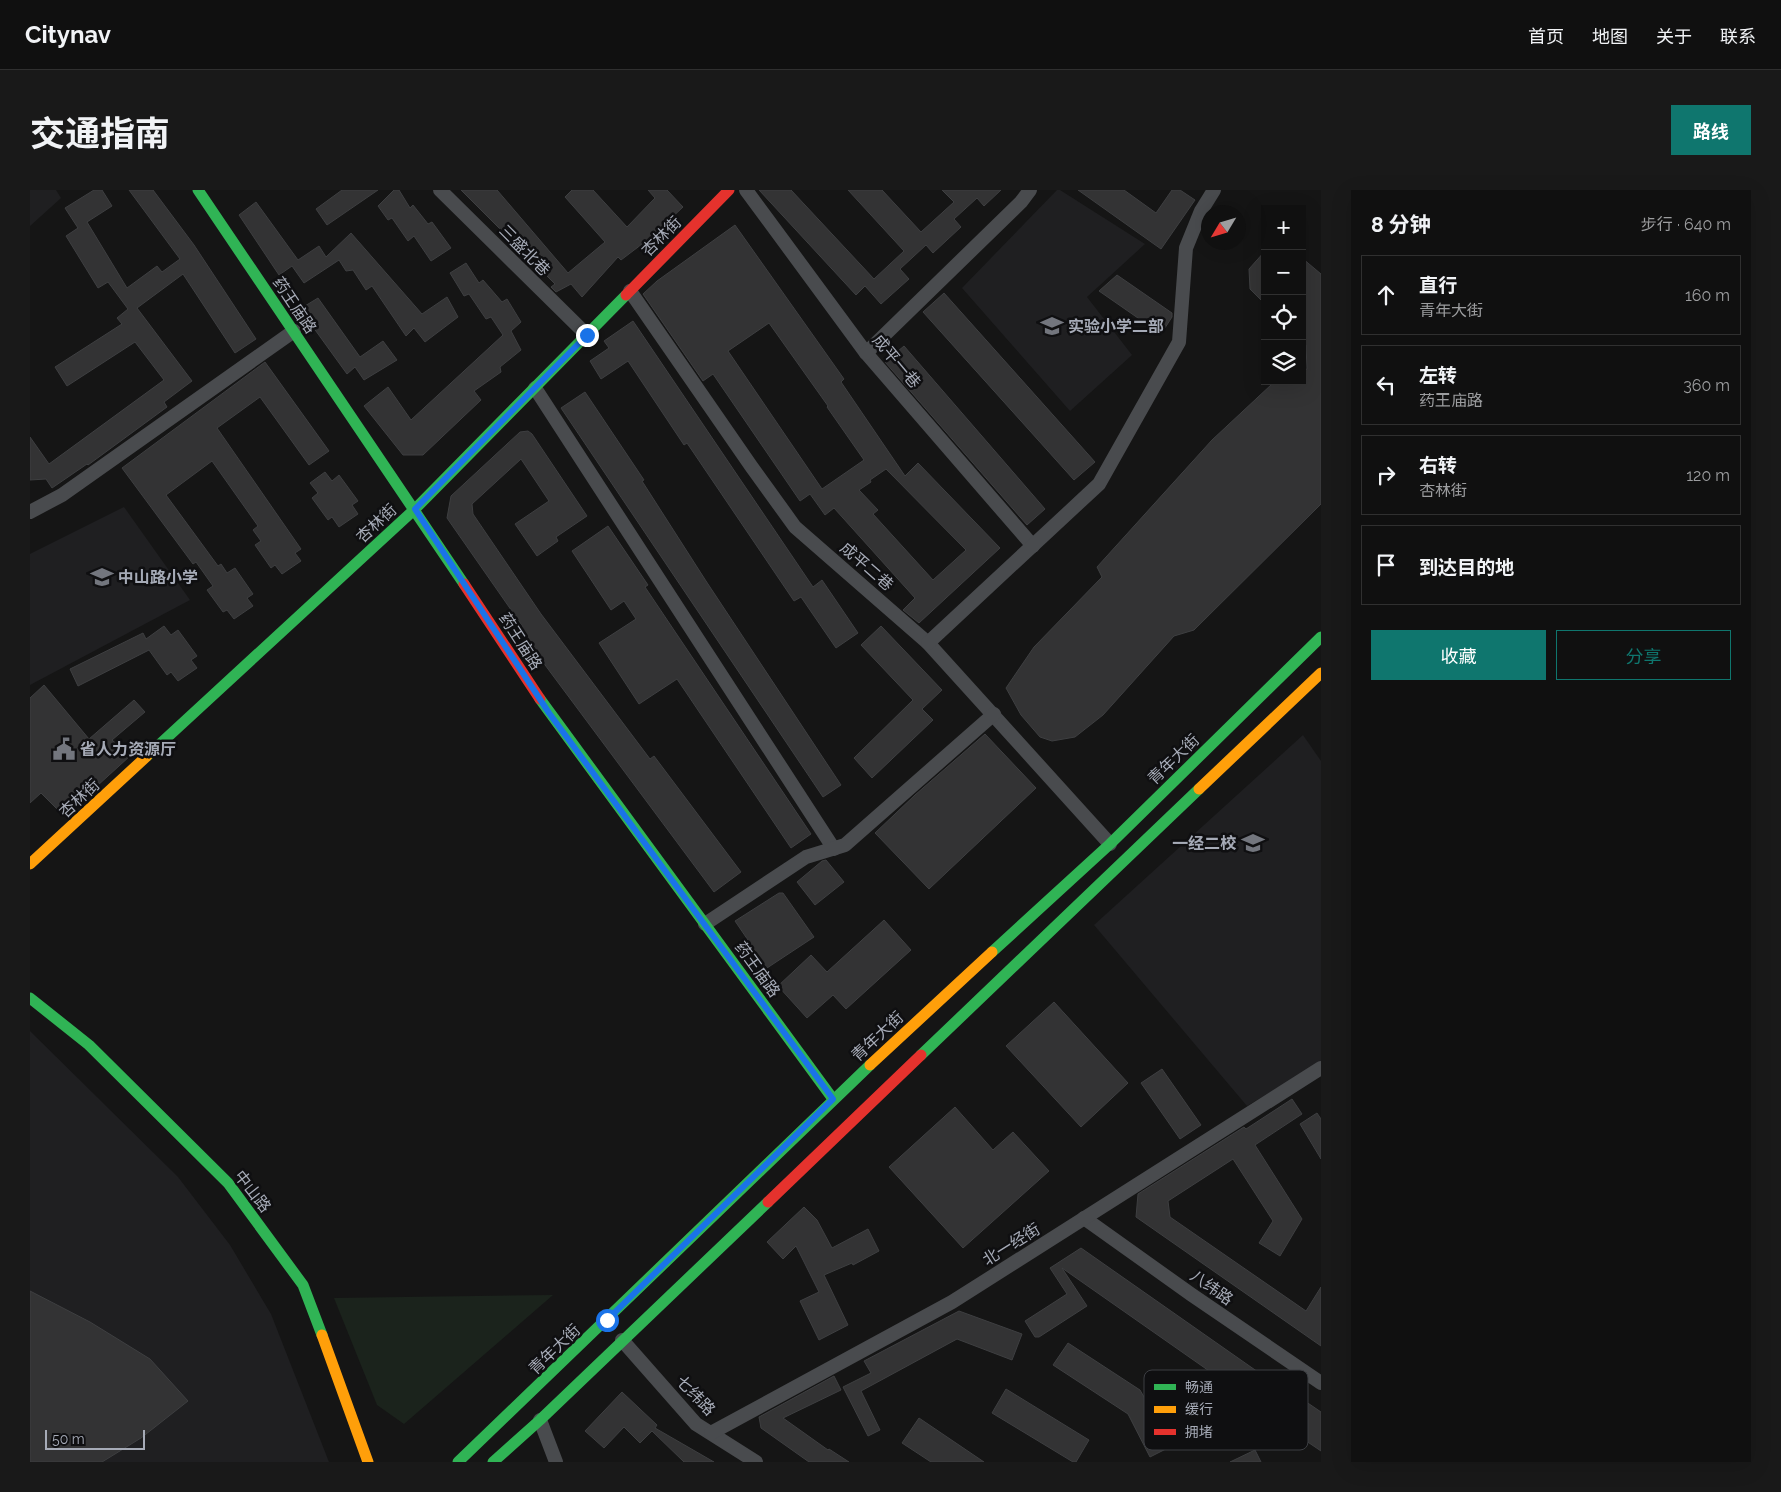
<!DOCTYPE html>
<html lang="zh">
<head>
<meta charset="utf-8">
<style>
	body { margin:0; font-family:Raleway,"Noto Sans SC",sans-serif; background:#191919; color:#f1f3f6 }
	.controls { position:absolute; right:15px; top:15px; display:grid; overflow:hidden; border-radius:0px; box-shadow:0 5px 20px #0002 }
	.controls button { width:45px; height:45px; display:grid; place-items:center; padding:0; border:0; border-bottom:1px solid #303030; background:#101010; color:#f1f3f6; font:25px sans-serif }
	.compass { position:absolute; left:1171px; top:15px; width:45px; height:45px; border-radius:50%; background:#101010; box-shadow:0 5px 20px #0002; rotate:232deg }
	.scale { position:absolute; left:15px; bottom:12px; width:100px; box-sizing:border-box; padding-left:5px; border:2px solid #a6abb7; border-top:0; font-size:14px; line-height:18px; white-space:nowrap; color:#a6abb7; -webkit-text-stroke:4px #0f0f11; paint-order:stroke }
	.stop { position:absolute; width:15px; height:15px; margin:-11px; border:4px solid #1a73e8; border-radius:50%; background:#fff }
	.stop.end { background:#1a73e8; border-color:#fff; box-shadow:0 1px 5px #0008 }
	.list { margin:0; padding:0; list-style:none }
	h2 { display:flex; justify-content:space-between; align-items:center; height:65px; margin:0; padding:0 20px; font-size:21px }
	h2 small { font-size:16px; font-weight:400; color:#9c9d9f }
	.list li { display:grid; grid-template-columns:32px 1fr auto; gap:15px; align-items:center; box-sizing:border-box; height:80px; margin:0 10px 10px; padding:0 10px; border:1px solid #303030; border-radius:0px }
	.list b { display:block; font-size:19px; white-space:nowrap }
	.list p { margin:0; font-size:16px; white-space:nowrap; color:#9c9d9f }
	.list em { font-size:16px; font-style:normal; color:#9c9d9f }
	.actions { display:flex; gap:10px; padding:15px 20px }
	.actions a { flex:1; padding:11px 0; border:1px solid #0f766e; border-radius:0px; text-align:center; font-size:18px; color:#0f766e }
	.actions .main { background:#0f766e; color:#fff }
	.icon { flex:none; width:28px; height:28px; fill:none; stroke:currentColor; stroke-width:2; stroke-linecap:round; stroke-linejoin:round }
	.map { position:relative; flex:none; width:1291px; height:1272px; overflow:hidden; border-radius:0px }
	header { display:flex; align-items:center; gap:30px; box-sizing:border-box; height:70px; padding:0 25px; background:#101010; border-bottom:1px solid #303030 }
	header strong { font-size:24px }
	nav { display:flex; gap:28px; margin-inline-start:auto; font-size:18px }
	.intro { display:flex; align-items:center; justify-content:space-between; box-sizing:border-box; height:120px; padding:0 30px }
	h1 { margin:0; font-size:35px }
	.button { padding:12px 22px; border-radius:0px; background:#0f766e; color:#fff; font-size:18px; font-weight:700 }
	main { display:flex; gap:30px; padding:0 30px }
	aside { flex:1; background:#101010; border-radius:0px; box-shadow:0 5px 20px #0002 }
	.map>svg:first-child { display:block }
	.built { fill:#1f1f21 }
	.green { fill:#1b231c }
	.building { fill:#333334; stroke:#3e3f41; fill-rule:evenodd }
	.lines { fill:none; stroke-linecap:round; stroke-linejoin:round }
	.street { stroke:#494b4e; stroke-width:14 }
	.fast { stroke:#30b455; stroke-width:11 }
	.slow { stroke:#ff9f0a; stroke-width:11 }
	.jam { stroke:#e5322d; stroke-width:11 }
	.route { stroke:#1a73e8; stroke-width:6 }
	.labels { text-anchor:middle; stroke-width:5; stroke-linejoin:round; paint-order:stroke }
	.street-label { font-size:16px; fill:#a6abb7; stroke:#0f0f11 }
	.poi-label { font-size:16px; font-weight:bold; fill:#a6abb7; stroke:#0f0f11; text-anchor:start }
	.key { fill:#0f0f11; stroke:#3c3e43; stroke-width:1 }
	.key-label { font-size:14px; fill:#a6abb7 }
</style>
</head>
<body>
<header>
<strong>Citynav</strong>
<nav><a>首页</a><a>地图</a><a>关于</a><a>联系</a></nav>
</header>
<div class="intro"><h1>交通指南</h1><a class="button">路线</a></div>
<main>
<div class="map">
<svg width="1291" height="1272" viewBox="0 0 1291 1272">
	<rect width="100%" height="100%" fill="#151515"/>
	<g class="built">
		<path d="M0,0H26L31,8L0,36Z"/>
		<path d="M1027,0H1030L1115,54L1057,107L1102,165L1040,221L932,98Z"/>
		<path d="M94,317L160,410L0,495V364Z"/>
		<path d="M1273,545L1291,571V872L1217,916L1064,735Z"/>
		<path d="M0,841L148,987L200,1055L241,1124L299,1272H0Z"/>
	</g>
	<path class="green" d="M523,1105L374,1234L347,1215L304,1108Z"/>
	<g class="building">
		<path d="M64,0H72L82,16L57,32L97,98L127,76L132,82L150,69L99,0H123L164,55L226,149L205,163L153,84L107,118L162,191L134,212L137,217L58,275L57,274L22,298L16,289L0,290V247L19,274L134,190L105,152L37,196L25,177L92,134L87,128L98,119L78,92L68,98L36,46L48,38L35,18Z"/>
		<path d="M312,0H348L297,35L286,19Z"/>
		<path d="M364,0H369L380,18L383,15L398,34L402,32L421,58L401,71L384,46L378,51L362,28L358,30L348,16Z"/>
		<path d="M431,0H467L538,83L575,52L535,7L542,0H563L597,37L625,8L618,0H637L653,17L620,48L591,70L588,67L552,107L541,94L526,102L521,97L525,94Z"/>
		<path d="M729,0H761L844,89L874,61L818,0H852L891,42L924,12L912,0H971L954,16L947,8L924,29L931,37L903,63L896,55L870,79L879,89L851,114L835,96L826,105Z"/>
		<path d="M1048,0H1094L1126,23L1142,0H1150L1165,10L1131,59Z"/>
		<path d="M226,12L268,70L289,56L296,67L321,43L392,124L417,107L428,127L395,152L384,138L376,146L342,96L336,100L323,80L316,81L309,70L274,93L262,76L249,85L209,25Z"/>
		<path d="M705,35L814,189L811,192L875,286L888,273L970,358L889,433L873,420L885,408L804,318L795,325L780,304L770,311L683,184L673,191L613,104L627,91ZM739,133L798,216L797,217L834,270L792,299L698,161ZM856,279L936,360L903,390L843,324L848,320L829,300L841,292L840,290Z"/>
		<path d="M1235,61V114L1220,99L1219,79Z"/>
		<path d="M1272,68L1291,84V314L1164,440L1144,446L1073,525L1045,547L1022,551L1010,547L991,525L976,498L1004,457L1072,387L1067,377L1182,250L1242,194L1249,191H1272V181L1277,179L1276,155L1272,152Z"/>
		<path d="M436,73L449,93L453,90L472,112L477,109L491,132L481,141L491,160L470,177L471,182L444,201L451,210L393,265H373L334,216L358,197L381,230L473,145L461,127L456,129L439,104L434,106L420,83Z"/>
		<path d="M1087,85L1142,123V127L1131,144L1069,101Z"/>
		<path d="M914,103L1065,272L1044,290L893,122Z"/>
		<path d="M288,108L330,167L353,151L367,170L334,190L325,177L317,184L270,119Z"/>
		<path d="M603,131L783,397L792,390L828,443L806,458L771,407L764,411L657,253L654,255L598,171L571,189L560,171L579,158L574,151Z"/>
		<path d="M874,156L1015,319L997,335L855,172Z"/>
		<path d="M235,172L299,261L279,275L230,207L187,238L271,359L265,363L271,371L252,384L245,375L241,378L225,355L231,351L223,340L228,336L182,271L136,305L188,376L191,374L197,383L205,378L223,404L217,408L223,416L204,429L197,420L193,422L177,400L183,396L166,372L163,374L92,278Z"/>
		<path d="M555,202L614,290L612,291L676,391L811,595L793,607L531,218Z"/>
		<path d="M498,241L502,244L557,326L526,347L528,351L507,366L485,334L519,311L491,269L442,314L443,324L511,424L620,569L624,566L711,682L684,702L489,440L493,437L417,328L421,306L490,242Z"/>
		<path d="M295,282L302,291L309,285L328,311L322,315L328,324L309,337L302,327L298,330L282,308L288,303L280,293Z"/>
		<path d="M578,336L618,395L615,397L781,644L761,658L647,489L609,514L569,453L606,429L594,411L581,420L542,361Z"/>
		<path d="M134,436L141,445L148,440L167,466L161,470L167,478L148,491L141,482L137,485L119,460L48,496L40,479L113,443L116,449Z"/>
		<path d="M851,436L912,500L892,519L903,530L842,588L824,568L883,510L831,455Z"/>
		<path d="M14,495L59,549L104,510L115,522L82,550L100,566L34,626L11,603L0,613V508Z"/>
		<path d="M955,544L1006,598L899,699L845,643L885,605Z"/>
		<path d="M796,670L814,692L785,715L767,692L792,671Z"/>
		<path d="M749,703H753L784,747L737,778L705,731Z"/>
		<path d="M854,730L881,760L816,819L803,805L777,828L748,796L781,765L797,782Z"/>
		<path d="M1024,812L1098,893L1051,937L976,856Z"/>
		<path d="M1132,879L1171,935L1150,949L1111,893Z"/>
		<path d="M1262,909L1272,924L1225,955L1272,1029L1250,1066L1229,1053L1243,1031L1203,969L1138,1011L1140,1027L1276,1121L1291,1097V1156L1106,1027L1108,1004L1214,937L1216,939Z"/>
		<path d="M925,917L963,960L983,942L1019,981L933,1058L859,977Z"/>
		<path d="M1287,923L1291,929V969L1270,934Z"/>
		<path d="M774,1017L787,1030L802,1058L838,1039L849,1061L823,1075L822,1073L794,1085L818,1135L789,1150L770,1111L789,1102L766,1056L753,1069L737,1052Z"/>
		<path d="M1051,1058L1238,1189L1222,1211L1032,1078L1057,1116L1009,1147H1005L995,1131L1037,1104L1020,1078Z"/>
		<path d="M0,1101L60,1132L120,1169L158,1211L111,1248L72,1272H0Z"/>
		<path d="M929,1121L992,1144L982,1170L927,1149L831,1201L850,1240L838,1246L813,1197L841,1183L834,1171Z"/>
		<path d="M1038,1153L1110,1200L1129,1233L1190,1199L1203,1225L1120,1267L1098,1224L1023,1175Z"/>
		<path d="M804,1186L811,1200L753,1228L798,1260L799,1259L819,1272H779L731,1238L729,1227Z"/>
		<path d="M976,1199L1059,1250L1046,1272H1043L962,1223Z"/>
		<path d="M592,1202L627,1235L625,1238L684,1272H654L622,1241L610,1253L594,1237L574,1258L555,1241Z"/>
		<path d="M1269,1207L1291,1222V1261L1251,1234Z"/>
		<path d="M889,1228L954,1272H901L872,1253Z"/>
		<path d="M1225,1260L1231,1272H1200Z"/>
	</g>
	<g class="lines">
		<g class="street">
			<path d="M410,0L557,145"/>
			<path d="M716,0L836,163L1003,356"/>
			<path d="M600,101L721,276L765,337L898,453L1080,654"/>
			<path d="M836,163L991,12L1000,0"/>
			<path d="M505,198L804,659"/>
			<path d="M0,322L32,305L264,141"/>
			<path d="M898,453L1069,294L1149,152L1156,58L1171,21L1184,0"/>
			<path d="M675,734L776,667L815,655L964,524"/>
			<path d="M1054,1028L1162,1105L1291,1193"/>
			<path d="M592,1150L666,1234L726,1272"/>
			<path d="M510,1230L526,1272"/>
			<path d="M681,1243L922,1112L1291,878"/>
		</g>
		<g class="fast">
			<path d="M168,0L434,394"/>
			<path d="M510,509L803,909"/>
			<path d="M117,566L385,319L596,105"/>
			<path d="M962,762L1080,654L1291,447"/>
			<path d="M0,808L59,855L198,993L273,1095L292,1145"/>
			<path d="M891,865L1169,599"/>
			<path d="M428,1272L840,875"/>
			<path d="M463,1272L510,1230L738,1012"/>
		</g>
		<g class="slow">
			<path d="M1169,599L1291,483"/>
			<path d="M0,674L117,566"/>
			<path d="M840,875L962,762"/>
			<path d="M292,1145L338,1272"/>
		</g>
		<g class="jam">
			<path d="M596,105L699,0"/>
			<path d="M434,394L510,509"/>
			<path d="M738,1012L891,865"/>
		</g>
	</g>
	<g class="lines">
		<path class="route" d="M557,145L385,319L519,523L803,909L577,1130"/>
	</g>
	<defs>
		<symbol id="school-bare" viewBox="-9 -9 18 18"><path d="M0-5L7-2L0 1L-7-2ZM-4 1L0 2.5L4 1V4Q0 6-4 4Z" fill="#73767e" stroke="#0f0f11" stroke-width="2.5" paint-order="stroke"/></symbol>
		<symbol id="civic-bare" viewBox="-9 -9 18 18"><path d="M-.6-6.5H3V-4.5H.6V-3L4-1V1h2V6H-6V1h2V-1L-.6-3ZM-1.2 2.5V6h2.4V2.5Z" fill="#73767e" stroke="#0f0f11" stroke-width="2.5" paint-order="stroke"/></symbol>
	</defs>
	<g fill-rule="evenodd">
		<use href="#school-bare" x="1006" y="120" width="32" height="32"/>
		<use href="#school-bare" x="56" y="371" width="32" height="32"/>
		<use href="#civic-bare" x="18" y="543" width="32" height="32"/>
		<use href="#school-bare" x="1207" y="637" width="32" height="32"/>
	</g>
	<g class="labels">
		<g class="street-label">
			<text transform="translate(631 46) rotate(-45)" y="6">杏林街</text>
			<text transform="translate(495 60) rotate(45)" y="6">三盛北巷</text>
			<text transform="translate(265 115) rotate(56)" y="6">药王庙路</text>
			<text transform="translate(867 171) rotate(50)" y="6">成平一巷</text>
			<text transform="translate(346 333) rotate(-43)" y="6">杏林街</text>
			<text transform="translate(837 376) rotate(41)" y="6">成平二巷</text>
			<text transform="translate(491 451) rotate(57)" y="6">药王庙路</text>
			<text transform="translate(1143 569) rotate(-44)" y="6">青年大街</text>
			<text transform="translate(49 608) rotate(-43)" y="6">杏林街</text>
			<text transform="translate(728 779) rotate(54)" y="6">药王庙路</text>
			<text transform="translate(847 846) rotate(-43)" y="6">青年大街</text>
			<text transform="translate(223 1001) rotate(52)" y="6">中山路</text>
			<text transform="translate(981 1054) rotate(-32)" y="6">北一经街</text>
			<text transform="translate(1182 1097) rotate(35)" y="6">八纬路</text>
			<text transform="translate(524 1159) rotate(-44)" y="6">青年大街</text>
			<text transform="translate(666 1205) rotate(46)" y="6">七纬路</text>
		</g>
		<g class="poi-label">
			<text x="1038" y="142">实验小学二部</text>
			<text x="88" y="393">中山路小学</text>
			<text x="50" y="565">省人力资源厅</text>
			<text x="1206" y="659" text-anchor="end">一经二校</text>
		</g>
	</g>
	<rect x="1114" y="1180" width="164" height="80" rx="8" class="key"/>
	<rect x="1124" y="1194" width="22" height="6" fill="#30b455"/>
	<rect x="1124" y="1216" width="22" height="7" fill="#ff9f0a"/>
	<rect x="1124" y="1239" width="22" height="6" fill="#e5322d"/>
	<g class="key-label">
		<text x="1155" y="1202">畅通</text>
		<text x="1155" y="1224">缓行</text>
		<text x="1155" y="1247">拥堵</text>
	</g>
</svg>
<div class="controls">
<button>+</button>
<button>−</button>
<button><svg class="icon" aria-label="locate" viewBox="0 0 24 24"><circle cx="12" cy="12" r="6"/><path d="M12 2v4M12 18v4M2 12h4M18 12h4"/></svg></button>
<button><svg class="icon" aria-label="layers" viewBox="0 0 24 24"><path d="M12 4l9 5-9 5-9-5zM3 14l9 5 9-5"/></svg></button>
</div>
<svg class="compass" viewBox="-18 -18 36 36"><path d="M0-13l5 13h-10z" fill="#e53935"/><path d="M0 13l5-13h-10z" fill="#9c9d9f"/></svg>
<div class="scale">50 m</div>
<div class="stop" style="left:577px;top:1130px"></div>
<div class="stop end" style="left:557px;top:145px"></div>
</div>
<aside>
<h2>8 分钟<small>步行 · 640 m</small></h2>
<ul class="list">
<li><svg class="icon" aria-label="ahead" viewBox="0 0 24 24"><path d="M12 20V5M6 11l6-6 6 6"/></svg><div><b>直行</b><p>青年大街</p></div><em>160 m</em></li>
<li><svg class="icon" aria-label="left" viewBox="0 0 24 24"><path d="M17 20v-9H6M10 6l-5 5 5 5"/></svg><div><b>左转</b><p>药王庙路</p></div><em>360 m</em></li>
<li><svg class="icon" aria-label="right" viewBox="0 0 24 24"><path d="M7 20v-9h11M14 6l5 5-5 5"/></svg><div><b>右转</b><p>杏林街</p></div><em>120 m</em></li>
<li><svg class="icon" aria-label="arrive" viewBox="0 0 24 24"><path d="M6 21V4h12l-3 4 3 4H6"/></svg><div><b>到达目的地</b></div></li>
</ul>
<div class="actions"><a class="main">收藏</a><a>分享</a></div>
</aside>
</main>
</body>
</html>
